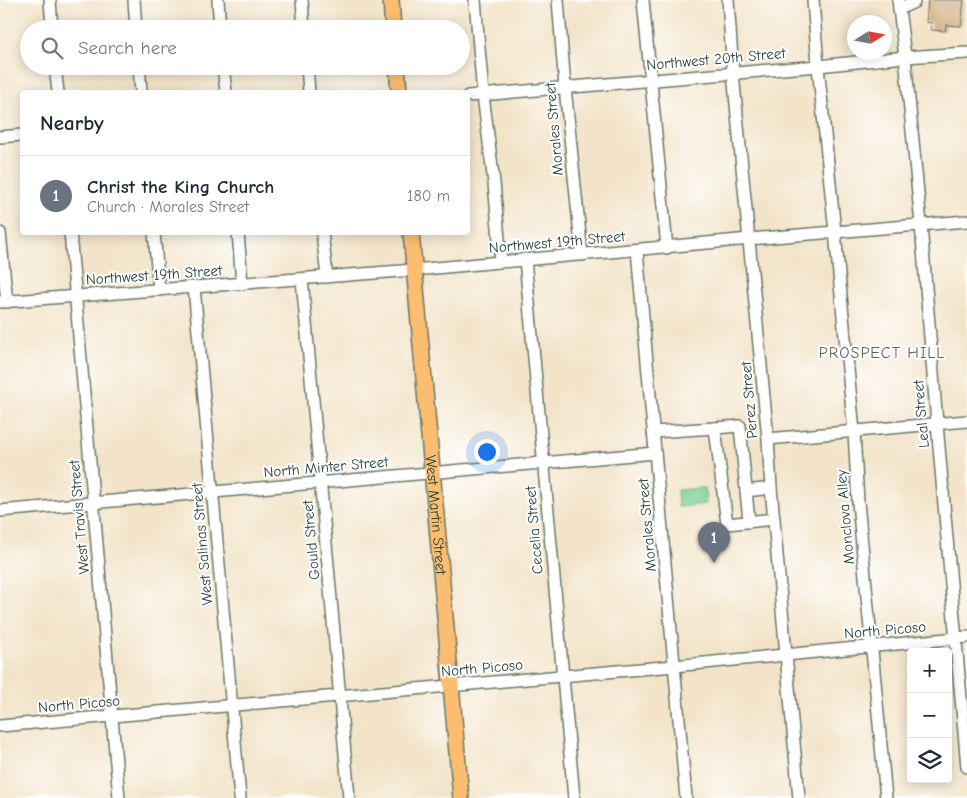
<!DOCTYPE html>
<html lang="en">
<head>
<meta charset="utf-8">
<style>
	body { margin:0; font-family:"Comic Neue",sans-serif; background:#f6f6f7; color:#1f2937 }
	.controls { position:absolute; right:15px; bottom:15px; display:grid; overflow:hidden; border-radius:5px; box-shadow:0 2px 12px #0003 }
	.controls button { width:45px; height:45px; display:grid; place-items:center; padding:0; border:0; border-bottom:1px solid #e0e1e3; background:#fff; color:#1f2937; font:25px sans-serif }
	.compass { position:absolute; left:847px; top:15px; width:45px; height:45px; border-radius:50%; background:#fff; box-shadow:0 2px 12px #0003; rotate:79deg }
	.you { position:absolute; left:486px; top:451px; width:18px; height:18px; margin:-12px; border:4px solid #fff; border-radius:50%; background:#1a73e8; box-shadow:0 0 0 8px #1a73e833 }
	.badge { display:grid; place-items:center; width:32px; height:32px; border-radius:50%; background:#1f6fb2; color:#fff; font-size:16px; font-weight:700 }
	.pin { position:absolute; translate:-50% -41px; filter:drop-shadow(0 1px 2px #0008) }
	.pin::after { content:''; position:absolute; top:26px; width:18px; height:15px; background:inherit; clip-path:polygon(0 0,100% 0,50% 100%) }
	.list { margin:0; padding:0; list-style:none }
	h2 { display:flex; justify-content:space-between; align-items:center; height:65px; margin:0; padding:0 20px; font-size:21px }
	h2 small { font-size:16px; font-weight:400; color:#747a83 }
	.list li { display:grid; grid-template-columns:32px 1fr auto; gap:15px; align-items:center; box-sizing:border-box; height:80px; padding:0 20px; border-top:1px solid #e0e1e3 }
	.list b { display:block; font-size:19px; white-space:nowrap }
	.list p { margin:0; font-size:16px; white-space:nowrap; color:#747a83 }
	.list em { font-size:16px; font-style:normal; color:#747a83 }
	.icon { flex:none; width:28px; height:28px; fill:none; stroke:currentColor; stroke-width:2; stroke-linecap:round; stroke-linejoin:round }
	.map { position:relative; flex:none; width:967px; height:798px; overflow:hidden }
	.search { position:absolute; background:#fff; box-shadow:0 2px 12px #0003; left:20px; top:20px; width:450px; height:55px; display:flex; align-items:center; gap:12px; box-sizing:border-box; padding:0 18px; border-radius:28px; color:#747a83; font-size:19px }
	.panel { position:absolute; background:#fff; box-shadow:0 2px 12px #0003; left:20px; top:90px; width:450px; height:145px; border-radius:5px }
	.map>svg:first-child { display:block }
	.green { fill:#82d496; stroke:#508865 }
	.building { fill:#d6b68e }
	.lines { fill:none; stroke-linecap:round; stroke-linejoin:round }
	.minor-casing { stroke:#697768; stroke-width:14 }
	.major-casing { stroke:#697768; stroke-width:18 }
	.minor { stroke:#fff; stroke-width:11 }
	.major { stroke:#fcbd6f; stroke-width:15 }
	.labels { text-anchor:middle; stroke-width:4; stroke-linejoin:round; paint-order:stroke }
	.street-label { font-size:15px; fill:#1f3d34; stroke:#fff }
	.neighbourhood-label { font-size:16px; letter-spacing:1px; fill:#5f6754; stroke:#fff }
</style>
</head>
<body>
<div class="map">
<svg width="967" height="798" viewBox="0 0 967 798">
	<rect width="100%" height="100%" fill="#fff"/>
	<filter id="ink" filterUnits="userSpaceOnUse"><feTurbulence type="fractalNoise" baseFrequency=".02" numOctaves="2"/><feDisplacementMap in="SourceGraphic" scale="10" xChannelSelector="R" yChannelSelector="G"/><feConvolveMatrix kernelMatrix="1 2 1 2 8 2 1 2 1" color-interpolation-filters="sRGB"/></filter>
	<filter id="wash" filterUnits="userSpaceOnUse"><feTurbulence type="fractalNoise" baseFrequency=".0096" numOctaves="4" result="noise"/><feDisplacementMap in="SourceGraphic" scale="20" xChannelSelector="R" yChannelSelector="G"/><feGaussianBlur stdDeviation="1.12" result="paint"/><feColorMatrix in="noise" values="0 0 0 0 0 0 0 0 0 0 0 0 0 0 0 0 0 1.4 0 .05"/><feComposite in="paint" operator="in"/></filter>
	<g filter="url(#wash)">
		<rect width="100%" height="100%" fill="#f3e4c9"/>
		<path class="green" d="M705,488L706,504L678,507L677,490Z"/>
		<g id="blocks">
			<path class="building" d="M928,0H964L961,26L946,25L945,31L931,30L932,23L926,22Z"/>
		</g>
	</g>
	<g filter="url(#ink)">
		<use href="#blocks" fill-opacity="0" stroke="#697768" stroke-width="1"/>
		<g class="lines">
			<defs>
				<g id="minor">
					<path d="M50,0L52,29"/>
					<path d="M134,0L136,29"/>
					<path d="M218,0L220,29"/>
					<path d="M302,0L304,29"/>
					<path d="M475,0L483,95L494,183L501,261"/>
					<path d="M558,0L565,87L582,255"/>
					<path d="M643,0L667,248"/>
					<path d="M728,0L733,73L768,439L771,488L799,798"/>
					<path d="M813,0L818,66L835,232L854,432L858,502L886,798"/>
					<path d="M898,0L905,57L921,225L937,424L967,767"/>
					<path d="M899,9L914,2V0"/>
					<path d="M55,66L58,92"/>
					<path d="M139,66L141,92"/>
					<path d="M223,66L226,92"/>
					<path d="M307,66L309,92"/>
					<path d="M468,96L818,66L905,57L967,53"/>
					<path d="M0,137L22,135"/>
					<path d="M70,232L119,798"/>
					<path d="M154,232L159,290"/>
					<path d="M238,232L242,284"/>
					<path d="M322,232L327,277"/>
					<path d="M0,233L7,302"/>
					<path d="M637,250L686,798"/>
					<path d="M525,259L574,798"/>
					<path d="M302,279L349,798"/>
					<path d="M194,287L240,798"/>
					<path d="M0,302L414,270L750,239L967,221"/>
					<path d="M653,432L715,428"/>
					<path d="M768,439L967,421"/>
					<path d="M746,491L771,488"/>
					<path d="M0,511L655,453"/>
					<path d="M749,522L740,426L715,428L727,524L774,519"/>
					<path d="M0,726L674,666L967,637"/>
				</g>
				<g id="major">
					<path d="M391,0L393,29"/>
					<path d="M397,66L399,92"/>
					<path id="s1" d="M411,232L461,798"/>
				</g>
			</defs>
			<use href="#minor" class="minor-casing"/>
			<use href="#major" class="major-casing"/>
			<use href="#minor" class="minor"/>
			<use href="#major" class="major"/>
		</g>
	</g>
	<g class="labels">
		<g class="street-label">
			<text transform="translate(716 59) rotate(-5)" y="5">Northwest 20th Street</text>
			<text transform="translate(554 129) rotate(-95)" y="5">Morales Street</text>
			<text transform="translate(557 242) rotate(-5)" y="5">Northwest 19th Street</text>
			<text transform="translate(154 275) rotate(-4)" y="5">Northwest 19th Street</text>
			<text transform="translate(749 400) rotate(-95)" y="5">Perez Street</text>
			<text transform="translate(921 414) rotate(-95)" y="5">Leal Street</text>
			<text transform="translate(326 467) rotate(-5)" y="5">North Minter Street</text>
			<text dy="5" stroke="none"><textPath href="#s1" startOffset="284">West Martin Street</textPath></text>
			<text transform="translate(79 517) rotate(-95)" y="5">West Travis Street</text>
			<text transform="translate(845 517) rotate(-95)" y="5">Monclova Alley</text>
			<text transform="translate(647 525) rotate(-95)" y="5">Morales Street</text>
			<text transform="translate(534 530) rotate(-95)" y="5">Cecelia Street</text>
			<text transform="translate(311 540) rotate(-95)" y="5">Gould Street</text>
			<text transform="translate(202 544) rotate(-95)" y="5">West Salinas Street</text>
			<text transform="translate(885 630) rotate(-5)" y="5">North Picoso</text>
			<text transform="translate(482 668) rotate(-5)" y="5">North Picoso</text>
			<text transform="translate(79 704) rotate(-5)" y="5">North Picoso</text>
		</g>
		<g class="neighbourhood-label">
			<text x="882" y="358">PROSPECT HILL</text>
		</g>
	</g>
</svg>
<div class="controls">
<button>+</button>
<button>−</button>
<button><svg class="icon" aria-label="layers" viewBox="0 0 24 24"><path d="M12 4l9 5-9 5-9-5zM3 14l9 5 9-5"/></svg></button>
</div>
<svg class="compass" viewBox="-18 -18 36 36"><path d="M0-13l5 13h-10z" fill="#e53935"/><path d="M0 13l5-13h-10z" fill="#747a83"/></svg>
<div class="you"></div>
<div class="pin badge" style="left:714px;top:563px;background:#6b7280">1</div>
<div class="search"><svg class="icon" aria-label="search" viewBox="0 0 24 24"><circle cx="10" cy="10" r="6"/><path d="M15 15l6 6"/></svg>Search here</div>
<section class="panel">
<h2>Nearby<small></small></h2>
<ul class="list">
<li><span class="badge" style="background:#6b7280">1</span><div><b>Christ the King Church</b><p>Church · Morales Street</p></div><em>180 m</em></li>
</ul>
</section>
</div>
</body>
</html>
